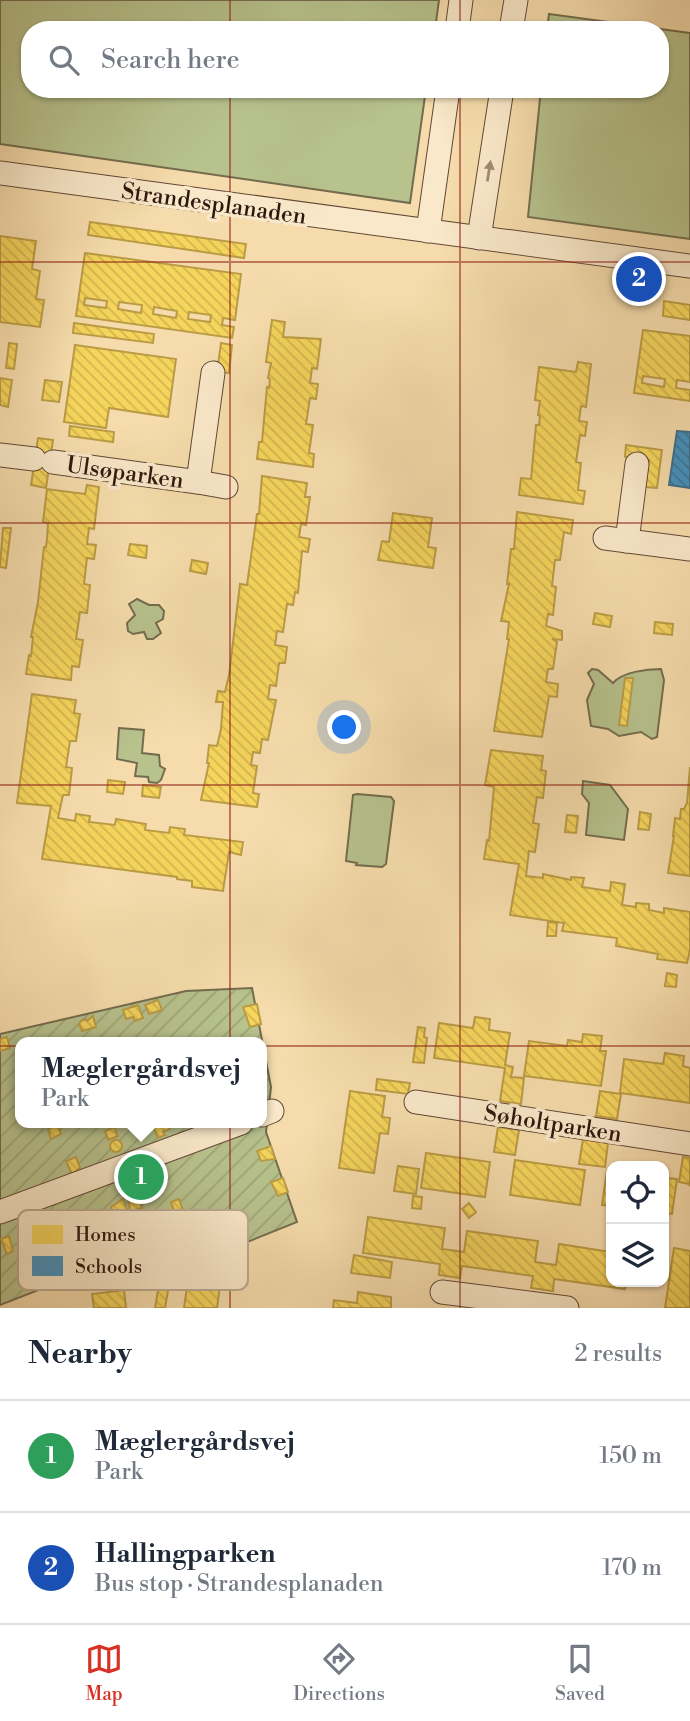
<!DOCTYPE html>
<html lang="en">
<head>
<meta charset="utf-8">
<style>
	body { margin:0; font-family:"Libre Bodoni",serif; background:#f6f6f7; color:#1f2937 }
	.controls { position:absolute; right:21px; bottom:21px; display:grid; overflow:hidden; border-radius:14px; box-shadow:0 2px 5px #0004 }
	.controls button { width:63px; height:63px; display:grid; place-items:center; padding:0; border:0; border-bottom:2px solid #e0e1e3; background:#fff; color:#1f2937; font:35px sans-serif }
	.you { position:absolute; left:345px; top:728px; width:24px; height:24px; margin:-18px; border:5px solid #fff; border-radius:50%; background:#1a73e8; box-shadow:0 0 0 10px #1a73e833 }
	.badge { display:grid; place-items:center; width:46px; height:46px; border-radius:50%; background:#d93025; color:#fff; font-size:23px; font-weight:700 }
	.pin { position:absolute; translate:-50% -50%; border:4px solid #fff; box-shadow:0 2px 7px #0006 }
	.popup { position:absolute; left:15px; top:1037px; width:252px; height:91px; box-sizing:border-box; display:grid; place-content:center; border-radius:14px; background:#fff; filter:drop-shadow(0 2px 5px #0005); font-size:23px; white-space:nowrap; color:#747a83 }
	.popup b { font-size:26px; color:#1f2937 }
	.popup::after { content:''; position:absolute; left:50%; top:100%; margin-left:-14px; border:14px solid transparent; border-top-color:#fff }
	.list { margin:0; padding:0; list-style:none }
	h2 { display:flex; justify-content:space-between; align-items:center; height:91px; margin:0; padding:0 28px; font-size:30px }
	h2 small { font-size:23px; font-weight:400; color:#747a83 }
	.list li { display:grid; grid-template-columns:46px 1fr auto; gap:21px; align-items:center; box-sizing:border-box; height:112px; padding:0 28px; border-top:2px solid #e0e1e3 }
	.list b { display:block; font-size:26px; white-space:nowrap }
	.list p { margin:0; font-size:23px; white-space:nowrap; color:#747a83 }
	.list em { font-size:23px; font-style:normal; color:#747a83 }
	.icon { flex:none; width:38px; height:38px; fill:none; stroke:currentColor; stroke-width:2; stroke-linecap:round; stroke-linejoin:round }
	.map { position:relative; flex:none; width:690px; height:1308px; overflow:hidden }
	.search { position:absolute; background:#fff; box-shadow:0 2px 5px #0004; left:21px; right:21px; top:21px; height:77px; display:flex; align-items:center; gap:18px; box-sizing:border-box; padding:0 24px; border-radius:28px; color:#747a83; font-size:26px }
	.sheet { height:315px; background:#fff }
	nav { display:flex; justify-content:space-around; align-items:center; box-sizing:border-box; height:98px; border-top:2px solid #e0e1e3; background:#fff; font-size:19px; color:#747a83 }
	nav a { display:grid; justify-items:center; gap:4px }
	nav .on { color:#d93025 }
	.map>svg:first-child { display:block }
	.green { fill:#b7c28d; stroke:#746c4e; stroke-width:2 }
	.garden { fill:url(#garden-furrows); stroke:#746c4e; stroke-width:2; fill-rule:evenodd }
	.homes { fill:url(#homes-back-hatch); stroke:#bb9c45; stroke-width:2; fill-rule:evenodd }
	.schools { fill:url(#schools-back-hatch); stroke:#3d6e8d; stroke-width:2 }
	.lines { fill:none; stroke-linecap:round; stroke-linejoin:round }
	.minor-casing { stroke:#624836; stroke-width:25 }
	.minor { stroke:#f9e8c9; stroke-width:23 }
	.oneway { fill:#9f8a75 }
	.grid { fill:none; stroke:#8f2418; stroke-width:2; stroke-opacity:0.55 }
	.labels { text-anchor:middle; stroke-width:7; stroke-linejoin:round; paint-order:stroke }
	.street-label { font-size:23px; fill:#30170e; stroke:#f9e8c9 }
	.key { fill:#f9e8c9; stroke:#bda991; stroke-width:2 }
	.key-label { font-size:19px; fill:#30170e }
</style>
</head>
<body>
<div class="map">
<svg width="690" height="1308" viewBox="0 0 690 1308">
	<defs>
		<pattern id="garden-furrows" width="10" height="10" patternUnits="userSpaceOnUse" patternTransform="scale(1.75)"><rect width="10" height="10" fill="#b7c28d"/><path d="M-1 1l2-2M0 10L10 0M9 11l2-2" fill="none" stroke="#9ea678"/></pattern>
		<pattern id="homes-back-hatch" width="6" height="6" patternUnits="userSpaceOnUse" patternTransform="scale(1.75)"><rect width="6" height="6" fill="#f6d55c"/><path d="M-1 5l2 2M0 0l6 6M5-1l2 2" fill="none" stroke="#d3b64f"/></pattern>
		<pattern id="schools-back-hatch" width="6" height="6" patternUnits="userSpaceOnUse" patternTransform="scale(1.75)"><rect width="6" height="6" fill="#4393c3"/><path d="M-1 5l2 2M0 0l6 6M5-1l2 2" fill="none" stroke="#38779d"/></pattern>
	</defs>
	<rect width="100%" height="100%" fill="#f6dcac"/>
	<filter id="stains"><feTurbulence type="fractalNoise" baseFrequency=".00286" numOctaves="4"/><feColorMatrix values="0 0 0 0 .2 0 0 0 0 .09 0 0 0 0 .02 0 0 0 .5 -.17"/></filter>
	<radialGradient id="worn" r=".72"><stop offset=".6" stop-color="#630" stop-opacity="0"/><stop offset="1" stop-color="#630" stop-opacity=".3"/></radialGradient>
	<g class="green">
		<path d="M0,0H439L435,30H30V89H426L410,203L0,144Z"/>
		<path d="M549,14L690,33V239L528,217L541,89H660V30H547Z"/>
		<path d="M137,599L149,605H159L164,611L163,619L156,623L161,633L153,639H147L144,632L133,634L128,631L127,623L135,615L129,604Z"/>
		<path d="M592,669L598,670L613,683C622,672 647,669 661,669L664,680L657,737L652,739L641,732L619,736L608,729L591,726L587,700L594,684L588,673Z"/>
		<path d="M119,728L144,730L142,753L159,755L160,766L165,769L161,780L157,783L149,782L148,777L135,776L137,763L117,759Z"/>
		<path d="M583,781L610,785L628,809L624,840L586,835L589,803L582,794Z"/>
		<path d="M357,794L391,797L394,801L386,864L382,867L356,865L357,863L346,861L353,795Z"/>
	</g>
	<path class="garden" d="M252,988L271,1087L266,1132L297,1222L155,1279L141,1250L0,1305V1034L186,991ZM20,1042H262V1123H20Z"/>
	<g class="homes">
		<path d="M90,222L246,244L244,258L88,235Z"/>
		<path d="M0,236L36,241L32,269L40,271L36,299L44,300L40,327L0,322Z"/>
		<path d="M85,253L241,274L235,320L223,318L222,325L234,327L232,338L76,316ZM85,298L107,301L106,308L84,305ZM119,302L142,305L141,313L118,309ZM154,307L177,311L176,318L153,314ZM189,312L211,315L210,322L188,319Z"/>
		<path d="M664,301L690,305V320L663,316Z"/>
		<path d="M272,320L285,322L283,337L321,339L317,369L312,368L310,383L318,384L316,399L310,398L306,424L313,425L309,453L314,454L313,467L257,459L259,442H262L267,387L269,388L270,379L268,378L271,363L266,362Z"/>
		<path d="M74,323L154,334L153,343L73,333Z"/>
		<path d="M643,330L690,336V382L677,380L676,388L690,390V401L634,393ZM643,376L665,379L664,387L642,383Z"/>
		<path d="M9,343L17,344L14,369L6,368Z"/>
		<path d="M221,343L232,345L229,373L217,372Z"/>
		<path d="M75,345L176,359L168,417L109,408L106,428L64,422Z"/>
		<path d="M578,362L591,364L586,407L581,406L579,421L587,422L585,436L580,435L576,462L581,463L578,490L585,491L583,504L519,495L521,478L531,479L536,425H539L540,416L538,415L540,401L535,400L539,367L576,372Z"/>
		<path d="M0,378L12,380L8,407L0,405Z"/>
		<path d="M45,380L62,382L59,402L42,400Z"/>
		<path d="M70,426L114,432L113,442L69,436Z"/>
		<path d="M38,438L53,440L46,488L31,485Z"/>
		<path d="M626,445L662,450L657,488L645,487L649,460L625,457Z"/>
		<path d="M262,476L307,483L305,497H310L306,525L301,524L299,537L310,539L308,552L302,551L298,593L295,592L293,605L287,604L283,632L277,631L275,645L287,647L285,663H279L276,686L270,685L268,699L276,700L268,740L262,739L260,753L253,752L251,765L257,766L253,793L259,794L257,807L201,800L209,763H207L209,745L217,746L221,729L223,702H216L218,691L225,692L229,675L240,584L247,585L257,514H259Z"/>
		<path d="M87,485L99,487L94,529L89,528L87,544L96,545L94,559L87,558L84,584L90,585L87,613L80,612L76,639L83,640L79,667L72,666L71,680L26,674L29,655L31,656L33,637H31L38,602L44,547H46L47,539L48,523L43,522L47,489L85,494Z"/>
		<path d="M517,512L573,520L571,534L564,532L560,560H555L552,586L556,587L553,615L548,614L546,626L562,631V640L552,639L557,642L553,669H548L546,682L558,684L557,697L549,696L542,737L494,731L509,639H507L509,622L501,621L509,584H507L511,549H514Z"/>
		<path d="M393,513L432,518L428,547L436,548L433,568L378,560L382,541L389,542Z"/>
		<path d="M3,528H11L6,568L0,567Z"/>
		<path d="M130,544L147,546L146,558L128,555Z"/>
		<path d="M192,560L208,563L206,574L190,571Z"/>
		<path d="M595,613L612,616L610,627L593,624Z"/>
		<path d="M655,622L673,624L672,635L654,633Z"/>
		<path d="M625,678H633L627,726L619,725Z"/>
		<path d="M32,694L76,700L74,713L80,714L76,741H70L66,767L72,768L69,795H63L58,818L75,821L76,814L90,816L89,822L115,825L116,819L146,824L145,830L169,833L170,827L185,829L184,835L243,842L241,855L229,852L223,891L192,887V881L177,879V877L42,859L51,806L17,803Z"/>
		<path d="M491,750L543,756L541,770L546,771L543,798L537,797L533,823L539,824L535,852L529,851L526,876L543,878V874L571,880V877L584,878L582,887L610,891L611,882L625,884L622,905L636,907V903L649,904V910L664,913V908L690,912V950L687,963L657,959L658,954L616,946L617,938L562,931L564,923L510,915L519,864L484,859L487,840L489,841L494,787L485,785Z"/>
		<path d="M690,767V876L668,873L674,836H673L675,818L680,819L681,809H684L687,803Z"/>
		<path d="M108,780L125,782L123,794L107,792Z"/>
		<path d="M143,785L161,787L159,798L142,796Z"/>
		<path d="M640,812L651,814L649,830L638,829Z"/>
		<path d="M567,815L578,816L576,833L565,832Z"/>
		<path d="M548,922L557,923L556,936H547Z"/>
		<path d="M667,973L677,975L676,987L665,986Z"/>
		<path d="M158,1000L162,1010L149,1014L145,1005Z"/>
		<path d="M257,1004L261,1024L250,1027L243,1007Z"/>
		<path d="M138,1005L143,1018L135,1021L133,1017L126,1019L123,1010Z"/>
		<path d="M93,1016L96,1027L82,1031L79,1024L81,1021L86,1019L87,1021Z"/>
		<path d="M475,1017L490,1019L489,1030L510,1033L505,1065L513,1067L511,1077L524,1078L521,1104L500,1101L505,1068L434,1058L439,1023L473,1028Z"/>
		<path d="M418,1027L425,1028L424,1037L427,1038L424,1063L413,1062Z"/>
		<path d="M583,1034L602,1036L600,1051H606L601,1086L524,1076L529,1041L567,1046L568,1040L582,1042Z"/>
		<path d="M7,1037L10,1048L0,1051V1039Z"/>
		<path d="M665,1053L684,1056L683,1066L690,1068V1103L620,1093L624,1059L663,1064Z"/>
		<path d="M377,1079L410,1083L408,1094L376,1090Z"/>
		<path d="M350,1091L385,1096L382,1117L390,1118L388,1134L380,1133L374,1173L339,1168Z"/>
		<path d="M600,1091L621,1094L617,1119L596,1116Z"/>
		<path d="M152,1123H168L170,1129L163,1132L165,1135L158,1138Z"/>
		<path d="M58,1125L61,1134L51,1139L48,1129Z"/>
		<path d="M114,1127L118,1136L108,1140L105,1131Z"/>
		<path d="M498,1127L519,1130L515,1155L494,1152Z"/>
		<path d="M583,1139L608,1143L605,1167L579,1164Z"/>
		<circle cx="116" cy="1146" r="6"/>
		<path d="M271,1146L275,1159L261,1161L257,1151Z"/>
		<path d="M426,1153L490,1162L485,1197L421,1188Z"/>
		<path d="M76,1157L80,1168L72,1174L66,1161Z"/>
		<path d="M683,1157L690,1158V1186L689,1184L679,1182Z"/>
		<path d="M515,1160L585,1170L580,1205L510,1195Z"/>
		<path d="M398,1166L419,1169L416,1194L394,1191Z"/>
		<path d="M607,1170H611V1206L602,1205Z"/>
		<path d="M283,1178L288,1192L278,1196L271,1182Z"/>
		<path d="M664,1178L677,1179L672,1214L664,1213Z"/>
		<path d="M413,1196L422,1197L421,1209L412,1208Z"/>
		<path d="M138,1198L142,1208L130,1211L129,1201Z"/>
		<path d="M123,1199L127,1211L114,1216L111,1207Z"/>
		<path d="M179,1199L183,1211L175,1214L171,1202Z"/>
		<path d="M469,1203L476,1212L469,1218L462,1209Z"/>
		<path d="M198,1213L204,1228L189,1233L184,1217Z"/>
		<path d="M115,1217L120,1229L114,1231L109,1220Z"/>
		<path d="M368,1217L445,1228L442,1249L464,1252L467,1231L538,1241L535,1262L556,1265L559,1244L611,1252V1282H626L625,1289L554,1279L553,1291L531,1288L533,1276L462,1266L460,1278L439,1275L440,1264L363,1253Z"/>
		<path d="M136,1231L139,1238L136,1240L138,1244L133,1247L131,1242H128L123,1244L120,1237Z"/>
		<path d="M9,1236L13,1251L7,1254L1,1239Z"/>
		<path d="M674,1248L690,1251V1308H665Z"/>
		<path d="M70,1251L77,1266L68,1269L66,1266L62,1267L57,1255Z"/>
		<path d="M354,1255L392,1262L390,1278L351,1273Z"/>
		<path d="M189,1273L221,1278L217,1308H184Z"/>
		<path d="M159,1284L169,1285L165,1308H155Z"/>
		<path d="M124,1290L126,1308H94L92,1294Z"/>
		<path d="M358,1292L391,1297V1308H333L334,1300L357,1303Z"/>
	</g>
	<path class="schools" d="M677,431L690,432V488L669,485Z"/>
	<g class="lines">
		<defs>
			<g id="minor">
				<path d="M457,30L461,0"/>
				<path d="M511,30L516,0"/>
				<path d="M0,173L690,266"/>
				<path d="M428,231L448,89"/>
				<path d="M479,238L502,89"/>
				<path d="M0,455L34,459"/>
				<path d="M53,462L198,482L213,373"/>
				<path d="M198,482L226,487"/>
				<path d="M605,538L690,549"/>
				<path d="M627,541L637,464"/>
				<path d="M416,1102L690,1144"/>
				<path d="M262,1115L272,1111"/>
				<path d="M0,1212L241,1123"/>
				<path d="M442,1292L567,1308"/>
			</g>
		</defs>
		<use href="#minor" class="minor-casing"/>
		<use href="#minor" class="minor"/>
	</g>
	<defs><path id="oneway-solid" d="M-6-.8H1V-3.2L6.5 0L1 3.2V.8H-6Z" transform="scale(1.75)"/></defs>
	<use class="oneway" href="#oneway-solid" transform="translate(489 171) rotate(-81)"/>
	<path class="grid" d="M230,0V30M460,0V30M230,89V1308M460,89V1308M0,262H690M0,523H690M0,785H690M0,1046H690"/>
	<g class="labels">
		<g class="street-label">
			<text transform="translate(214 203) rotate(8)" y="8">Strandesplanaden</text>
			<text transform="translate(125 472) rotate(8)" y="8">Ulsøparken</text>
			<text transform="translate(553 1123) rotate(9)" y="8">Søholtparken</text>
		</g>
	</g>
	<rect x="18" y="1210" width="230" height="80" rx="10" class="key"/>
	<rect x="32" y="1225" width="31" height="19" fill="#f6d55c"/>
	<rect x="32" y="1256" width="31" height="20" fill="#4393c3"/>
	<g class="key-label">
		<text x="75" y="1241">Homes</text>
		<text x="75" y="1273">Schools</text>
	</g>
	<rect width="100%" height="100%" filter="url(#stains)"/>
	<rect width="100%" height="100%" fill="url(#worn)"/>
</svg>
<div class="controls">
<button><svg class="icon" aria-label="locate" viewBox="0 0 24 24"><circle cx="12" cy="12" r="6"/><path d="M12 2v4M12 18v4M2 12h4M18 12h4"/></svg></button>
<button><svg class="icon" aria-label="layers" viewBox="0 0 24 24"><path d="M12 4l9 5-9 5-9-5zM3 14l9 5 9-5"/></svg></button>
</div>
<div class="you"></div>
<div class="pin badge" style="left:141px;top:1177px;background:#2e9e5b">1</div>
<div class="popup"><b>Mæglergårdsvej</b>Park</div>
<div class="pin badge" style="left:639px;top:279px;background:#1a4fb4">2</div>
<div class="search"><svg class="icon" aria-label="search" viewBox="0 0 24 24"><circle cx="10" cy="10" r="6"/><path d="M15 15l6 6"/></svg>Search here</div>
</div>
<section class="sheet">
<h2>Nearby<small>2 results</small></h2>
<ul class="list">
<li><span class="badge" style="background:#2e9e5b">1</span><div><b>Mæglergårdsvej</b><p>Park</p></div><em>150 m</em></li>
<li><span class="badge" style="background:#1a4fb4">2</span><div><b>Hallingparken</b><p>Bus stop · Strandesplanaden</p></div><em>170 m</em></li>
</ul>
</section>
<nav>
<a class="on"><svg class="icon" aria-label="map" viewBox="0 0 24 24"><path d="M3 6l6-2 6 2 6-2v14l-6 2-6-2-6 2zM9 4v14M15 6v14"/></svg>Map</a>
<a><svg class="icon" aria-label="directions" viewBox="0 0 24 24"><path d="M12 3l9 9-9 9-9-9zM9 14v-3h6M13 9l2 2-2 2"/></svg>Directions</a>
<a><svg class="icon" aria-label="saved" viewBox="0 0 24 24"><path d="M7 4h10v16l-5-4-5 4z"/></svg>Saved</a>
</nav>
</body>
</html>
